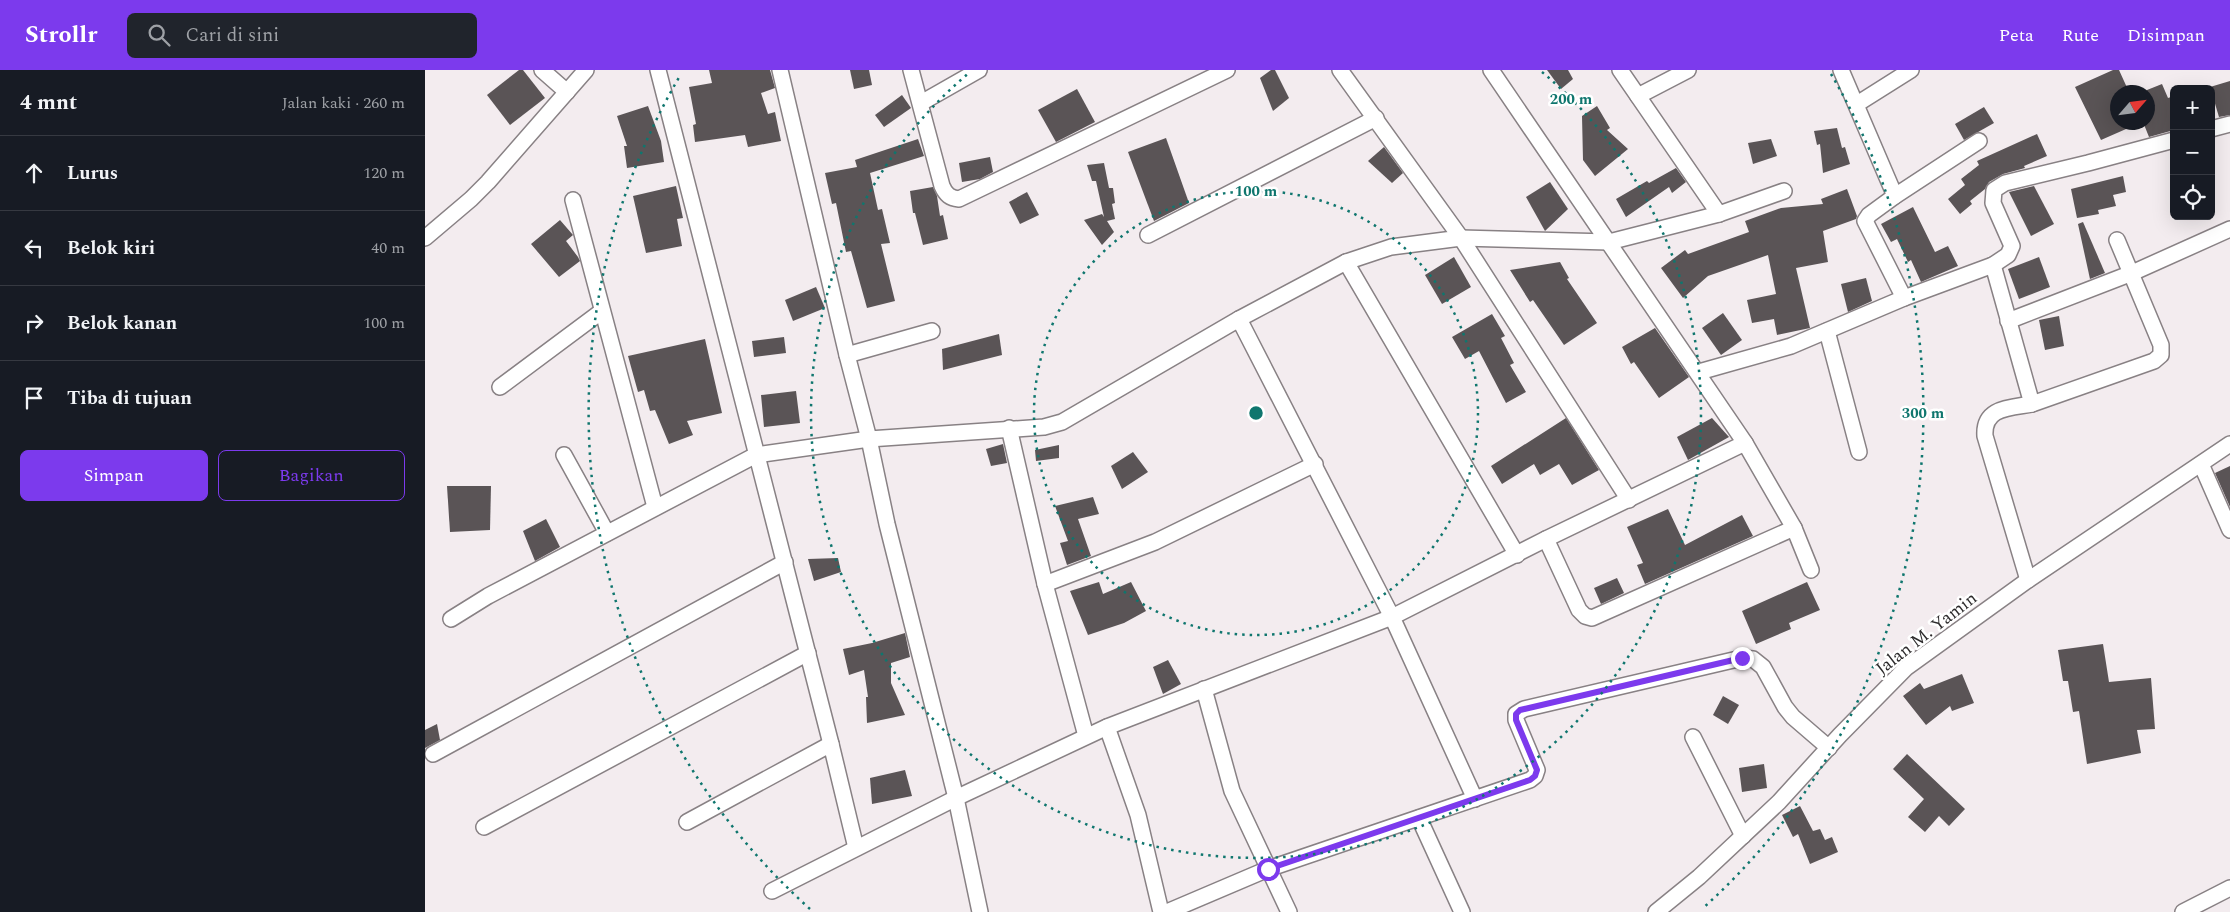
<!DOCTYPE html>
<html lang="id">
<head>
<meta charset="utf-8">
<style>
	body { margin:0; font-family:Spectral,serif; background:#20242c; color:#f1f3f6 }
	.controls { position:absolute; right:15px; top:15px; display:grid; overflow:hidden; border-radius:8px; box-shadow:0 5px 20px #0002 }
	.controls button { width:45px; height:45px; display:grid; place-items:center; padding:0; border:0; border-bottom:1px solid #363941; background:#171b24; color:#f1f3f6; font:25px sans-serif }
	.compass { position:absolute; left:1685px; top:15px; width:45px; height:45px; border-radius:50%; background:#171b24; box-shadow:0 5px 20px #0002; rotate:62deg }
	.stop { position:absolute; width:15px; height:15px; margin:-11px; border:4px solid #7c3aed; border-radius:50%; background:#fff }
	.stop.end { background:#7c3aed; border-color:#fff; box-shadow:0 1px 5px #0008 }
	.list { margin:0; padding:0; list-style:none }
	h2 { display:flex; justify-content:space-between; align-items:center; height:65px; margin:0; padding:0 20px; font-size:21px }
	h2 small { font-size:16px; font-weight:400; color:#9ea1a6 }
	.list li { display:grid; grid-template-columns:32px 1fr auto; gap:15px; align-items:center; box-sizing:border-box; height:75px; padding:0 20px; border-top:1px solid #363941 }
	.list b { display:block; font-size:19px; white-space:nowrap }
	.list em { font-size:16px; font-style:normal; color:#9ea1a6 }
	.actions { display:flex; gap:10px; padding:15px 20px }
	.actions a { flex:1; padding:11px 0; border:1px solid #7c3aed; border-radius:8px; text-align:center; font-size:18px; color:#7c3aed }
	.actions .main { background:#7c3aed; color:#fff }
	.icon { flex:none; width:28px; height:28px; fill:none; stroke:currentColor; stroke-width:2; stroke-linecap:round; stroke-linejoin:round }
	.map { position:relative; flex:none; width:1805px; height:842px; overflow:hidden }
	header { display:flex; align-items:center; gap:30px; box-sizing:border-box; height:70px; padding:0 25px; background:#7c3aed; color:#fff }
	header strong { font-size:24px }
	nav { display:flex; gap:28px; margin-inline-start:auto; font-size:18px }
	.search { width:350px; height:45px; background:#20242c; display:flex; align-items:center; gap:12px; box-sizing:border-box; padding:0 18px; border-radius:8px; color:#9ea1a6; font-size:19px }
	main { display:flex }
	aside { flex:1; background:#171b24 }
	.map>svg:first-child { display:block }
	.building { fill:#5a5456 }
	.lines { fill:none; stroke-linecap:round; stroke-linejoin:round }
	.minor-casing { stroke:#888184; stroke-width:18 }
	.minor { stroke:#fff; stroke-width:15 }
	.route { stroke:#7c3aed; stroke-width:6 }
	.ring { fill:none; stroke:#0f766e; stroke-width:2.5; stroke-dasharray:2.5 5 }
	.labels { text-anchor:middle; stroke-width:5; stroke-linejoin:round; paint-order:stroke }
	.street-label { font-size:18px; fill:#2d2b2c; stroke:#fff }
	.centre { fill:#0f766e; stroke:#fff; stroke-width:2.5 }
	.ring-label { font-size:15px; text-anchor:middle; font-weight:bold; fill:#0f766e; stroke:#fff; stroke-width:5; stroke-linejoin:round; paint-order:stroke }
</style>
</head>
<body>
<header>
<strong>Strollr</strong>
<div class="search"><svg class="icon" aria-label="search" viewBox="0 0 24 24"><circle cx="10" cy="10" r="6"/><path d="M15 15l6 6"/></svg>Cari di sini</div>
<nav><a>Peta</a><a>Rute</a><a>Disimpan</a></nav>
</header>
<main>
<aside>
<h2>4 mnt<small>Jalan kaki · 260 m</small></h2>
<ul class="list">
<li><svg class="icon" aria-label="ahead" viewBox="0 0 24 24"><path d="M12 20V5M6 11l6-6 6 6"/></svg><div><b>Lurus</b></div><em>120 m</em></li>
<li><svg class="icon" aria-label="left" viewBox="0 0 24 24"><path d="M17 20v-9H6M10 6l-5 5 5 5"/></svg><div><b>Belok kiri</b></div><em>40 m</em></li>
<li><svg class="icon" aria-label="right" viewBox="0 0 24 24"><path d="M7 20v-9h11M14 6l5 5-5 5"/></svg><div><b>Belok kanan</b></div><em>100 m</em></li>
<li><svg class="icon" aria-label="arrive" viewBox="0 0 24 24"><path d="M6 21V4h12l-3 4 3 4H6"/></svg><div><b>Tiba di tujuan</b></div></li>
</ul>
<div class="actions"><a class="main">Simpan</a><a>Bagikan</a></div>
</aside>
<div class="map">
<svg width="1805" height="842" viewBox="0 0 1805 842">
	<rect width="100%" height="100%" fill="#f3ecef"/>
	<g class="building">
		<path d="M94,0H98L120,28L85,55L62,25Z"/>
		<path d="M284,0H345L350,18L336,23L343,44L350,42L356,71L323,77L320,65L270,72L268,55L271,54L264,17L287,13Z"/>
		<path d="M425,0H444L447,15L429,19Z"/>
		<path d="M846,0H850L864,28L848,41L835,8Z"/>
		<path d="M1122,0H1143L1148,9L1136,19Z"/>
		<path d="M1688,0H1694L1704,22H1692V52H1717L1676,70L1650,17Z"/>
		<path d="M1805,11V45L1794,47L1785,17Z"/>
		<path d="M1737,14L1743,28L1749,26V60L1724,67L1718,52H1722V20Z"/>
		<path d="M652,19L670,52L631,72L613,40Z"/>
		<path d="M477,25L486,38L459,57L450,45Z"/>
		<path d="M223,36L236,71L239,92L202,98L199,76H202L192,46Z"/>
		<path d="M1172,36L1185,58L1182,60L1203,79L1170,106L1158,90L1157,46Z"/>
		<path d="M1559,37L1569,53L1539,70L1530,54Z"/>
		<path d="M1412,58L1417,78L1420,77L1425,94L1398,103L1395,74L1392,75L1389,61Z"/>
		<path d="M1612,64L1622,86L1599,96L1600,98L1578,104L1564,112L1560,119L1545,131L1547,134L1535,144L1523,129L1540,115L1536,109L1554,95L1552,91Z"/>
		<path d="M741,68L764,133L729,151L703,82Z"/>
		<path d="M493,69L499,86L445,103L453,140L457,139L465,173L456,174L470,231L442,238L426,181L421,182L411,133L407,134L400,103L432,97L430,90Z"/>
		<path d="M1346,69L1352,86L1328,94L1323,73Z"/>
		<path d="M959,77L978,103L967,113L943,91Z"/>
		<path d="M565,87L568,102L555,109L537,112L534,93Z"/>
		<path d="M679,93L684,118H688L690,133L687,134L690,149L682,151L689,162L677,175L659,150L677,144L679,147L671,111H667L662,95Z"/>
		<path d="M1251,98L1261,112L1247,123L1244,117L1201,147L1191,129L1222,111L1224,113Z"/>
		<path d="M1698,106L1701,122L1688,125L1691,136L1673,140L1674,144L1652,148L1646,119Z"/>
		<path d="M1125,112L1143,139L1120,161L1101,127Z"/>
		<path d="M251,116L258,148L252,149L257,176L221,183L208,126Z"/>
		<path d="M1609,116L1629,154L1606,166L1584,122Z"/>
		<path d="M508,117L512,126L515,146L518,145L523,169L498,175L490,143H488L485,121Z"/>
		<path d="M1422,119L1432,146L1431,149L1398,161L1403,192L1371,198L1385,258L1352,265L1349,249L1327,253L1322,230L1351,224L1343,185L1283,206L1258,228L1236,198L1260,180L1263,184L1324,162L1320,151L1356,138L1398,134L1396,129Z"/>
		<path d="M602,122L614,145L595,154L584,132Z"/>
		<path d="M1488,137L1510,182L1523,176L1533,196L1496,212L1486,190L1483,192L1472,169L1466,172L1456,154Z"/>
		<path d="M135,150L148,165L141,171L153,187L155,191L134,207L106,174Z"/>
		<path d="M1658,152L1680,203L1665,209L1653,154Z"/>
		<path d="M1029,187L1046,217L1017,234L1000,205Z"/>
		<path d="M1614,187L1625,217L1594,229L1583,199Z"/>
		<path d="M1135,192L1144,208L1142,209L1172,253L1139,275L1108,230L1105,232L1085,200Z"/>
		<path d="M1441,208L1447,231L1423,242L1416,214Z"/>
		<path d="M391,217L400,238L368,251L360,230Z"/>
		<path d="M1298,243L1317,270L1296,285L1277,258Z"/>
		<path d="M1067,244L1080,266L1076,268L1089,293L1085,295L1101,322L1081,333L1054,281L1040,289L1027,267Z"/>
		<path d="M1634,246L1639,276L1620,280L1614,250Z"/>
		<path d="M1230,258L1264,307L1234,328L1209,292L1206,294L1197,277Z"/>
		<path d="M574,264L577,285L518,300L517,279Z"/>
		<path d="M359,267L361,283L329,287L327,271Z"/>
		<path d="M280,269L297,343L262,351L268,365L244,374L230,340L225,341L219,320L213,322L203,286Z"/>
		<path d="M371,321L375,353L339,357L336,325Z"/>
		<path d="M1141,348L1174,400L1147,415L1134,394L1115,405L1109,394L1077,414L1066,396Z"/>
		<path d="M1287,348L1304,367L1263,390L1252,367Z"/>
		<path d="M578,374L582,393L566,396L561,379Z"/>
		<path d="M634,375V388L611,391L610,380Z"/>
		<path d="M708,382L723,402L697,419L686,396Z"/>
		<path d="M1805,396V437L1790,403Z"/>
		<path d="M22,416H66L65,460L25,462Z"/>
		<path d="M668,427L674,444L653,449L666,486L642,495L635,473L643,471L630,436Z"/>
		<path d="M1243,439L1260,475L1317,445L1328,466L1220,514L1212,495L1218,493L1202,457Z"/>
		<path d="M121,449L135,477L110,491L98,461Z"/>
		<path d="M413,488L416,502L389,511L383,489Z"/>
		<path d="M1192,508L1199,523L1176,534L1169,518Z"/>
		<path d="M674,512L678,524L706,512L721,541L699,553L663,565L645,521Z"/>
		<path d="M1382,512L1395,540L1364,553L1366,559L1331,574L1317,541Z"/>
		<path d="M480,563L485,587L466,593V613L480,645L442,653L441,627H443L439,600L424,605L418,579L447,573Z"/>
		<path d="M1678,574L1684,612L1726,608L1730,659L1712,660L1716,683L1662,694L1654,641L1648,642L1643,611H1638L1633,580Z"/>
		<path d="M743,590L756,614L738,624L728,597Z"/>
		<path d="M1537,604L1549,633L1527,641L1525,636L1501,655L1478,626L1495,613L1499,619Z"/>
		<path d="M1298,626L1314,635L1303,654L1288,645Z"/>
		<path d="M12,654L15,670L0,678V660Z"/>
		<path d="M1482,684L1540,739L1524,756L1514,746L1500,762L1483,747L1499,729L1468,699Z"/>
		<path d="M1339,694L1342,718L1317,722L1314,698Z"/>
		<path d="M480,700L487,726L447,734L445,708Z"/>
		<path d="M1375,736L1388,761L1395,759L1400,770L1407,767L1413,782L1385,794L1373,764L1368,767L1357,745Z"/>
	</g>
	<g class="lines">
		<defs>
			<g id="minor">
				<path d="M117,0L142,22"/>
				<path d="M233,0L406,674L431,778"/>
				<path d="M355,0L422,285L444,369L462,454L531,728L555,842"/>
				<path d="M486,0L517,116C521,125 525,128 534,129L802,0"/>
				<path d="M915,0L1036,168L1204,430"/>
				<path d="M1066,0L1320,373L1369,458L1386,500"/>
				<path d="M1195,0L1294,144"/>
				<path d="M1416,0L1470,126"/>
				<path d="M1213,26L1263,0"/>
				<path d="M496,33L554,0"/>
				<path d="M1432,34L1486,0"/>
				<path d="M1786,59L1805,54"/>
				<path d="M148,130L230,437"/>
				<path d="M723,165L951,48"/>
				<path d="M0,168L46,129L63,112L161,0"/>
				<path d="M921,192L1092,485"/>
				<path d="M1568,195L1607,334L1729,291L1736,285V275L1692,170"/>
				<path d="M1479,228L1440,151L1444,145L1470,126L1554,71"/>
				<path d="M814,249L967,547L1050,729"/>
				<path d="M1583,251L1707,203L1805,159"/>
				<path d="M1402,261L1434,382"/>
				<path d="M422,285L507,261"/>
				<path d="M1274,302L1366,276L1479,228L1568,195L1583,185L1587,176L1568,133L1569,120L1580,113L1663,93L1749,70"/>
				<path d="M75,317L177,241"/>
				<path d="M584,358L620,514L661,666"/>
				<path d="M139,385L182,463"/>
				<path d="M1776,394L1805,460"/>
				<path d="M1121,469L1154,540L1160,546L1167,548L1369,458"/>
				<path d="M1603,510L1560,366C1558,337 1585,338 1607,334"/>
				<path d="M620,514L730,472L890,394"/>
				<path d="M26,549L63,526L331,385L444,369L619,357L637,352L814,249L921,192L966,177L1036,168L1184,172L1294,144L1359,121"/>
				<path d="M779,619L807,721L864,842"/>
				<path d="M682,657L713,745L736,842"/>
				<path d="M1268,667L1318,766"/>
				<path d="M8,684L360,492"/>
				<path d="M994,748L1037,842"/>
				<path d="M262,752L406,674"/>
				<path d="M59,757L383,583"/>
				<path d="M347,821L531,728L682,657L967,547L1121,469L1320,373"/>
				<path d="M742,842L843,799L1105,710L1110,706L1112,700L1091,650V644L1099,639L1317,588L1328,589L1338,597L1360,637L1368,647L1404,678"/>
				<path d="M1231,842L1274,807L1354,732L1415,665L1481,598L1603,510L1805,374"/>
				<path d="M1758,842L1805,818"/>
			</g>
		</defs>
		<use href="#minor" class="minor-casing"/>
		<use href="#minor" class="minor"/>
	</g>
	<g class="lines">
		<path class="route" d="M843,799L1105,710L1110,706L1112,700L1091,650V644L1095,640L1317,588"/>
	</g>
	<g class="ring">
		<circle cx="831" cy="343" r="222"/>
		<path d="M1117 2A445 445 0 1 1 545 2"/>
		<path d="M385 839A667 667 0 0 1 256 4M1406 4A667 667 0 0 1 1277 839"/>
	</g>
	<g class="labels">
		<g class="street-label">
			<text transform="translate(1501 563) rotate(-38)" y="6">Jalan M. Yamin</text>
		</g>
	</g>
	<circle cx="831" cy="343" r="8" class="centre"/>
	<g class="ring-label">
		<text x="1146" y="34">200 m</text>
		<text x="831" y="126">100 m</text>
		<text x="1498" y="348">300 m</text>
	</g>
</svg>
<div class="controls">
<button>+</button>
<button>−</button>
<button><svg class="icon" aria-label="locate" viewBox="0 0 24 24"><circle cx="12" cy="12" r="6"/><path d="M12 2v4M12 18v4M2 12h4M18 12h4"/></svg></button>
</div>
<svg class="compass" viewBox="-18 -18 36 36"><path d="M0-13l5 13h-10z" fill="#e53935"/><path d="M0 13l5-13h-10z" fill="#9ea1a6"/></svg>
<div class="stop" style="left:843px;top:799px"></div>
<div class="stop end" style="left:1317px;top:588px"></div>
</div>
</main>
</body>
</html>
